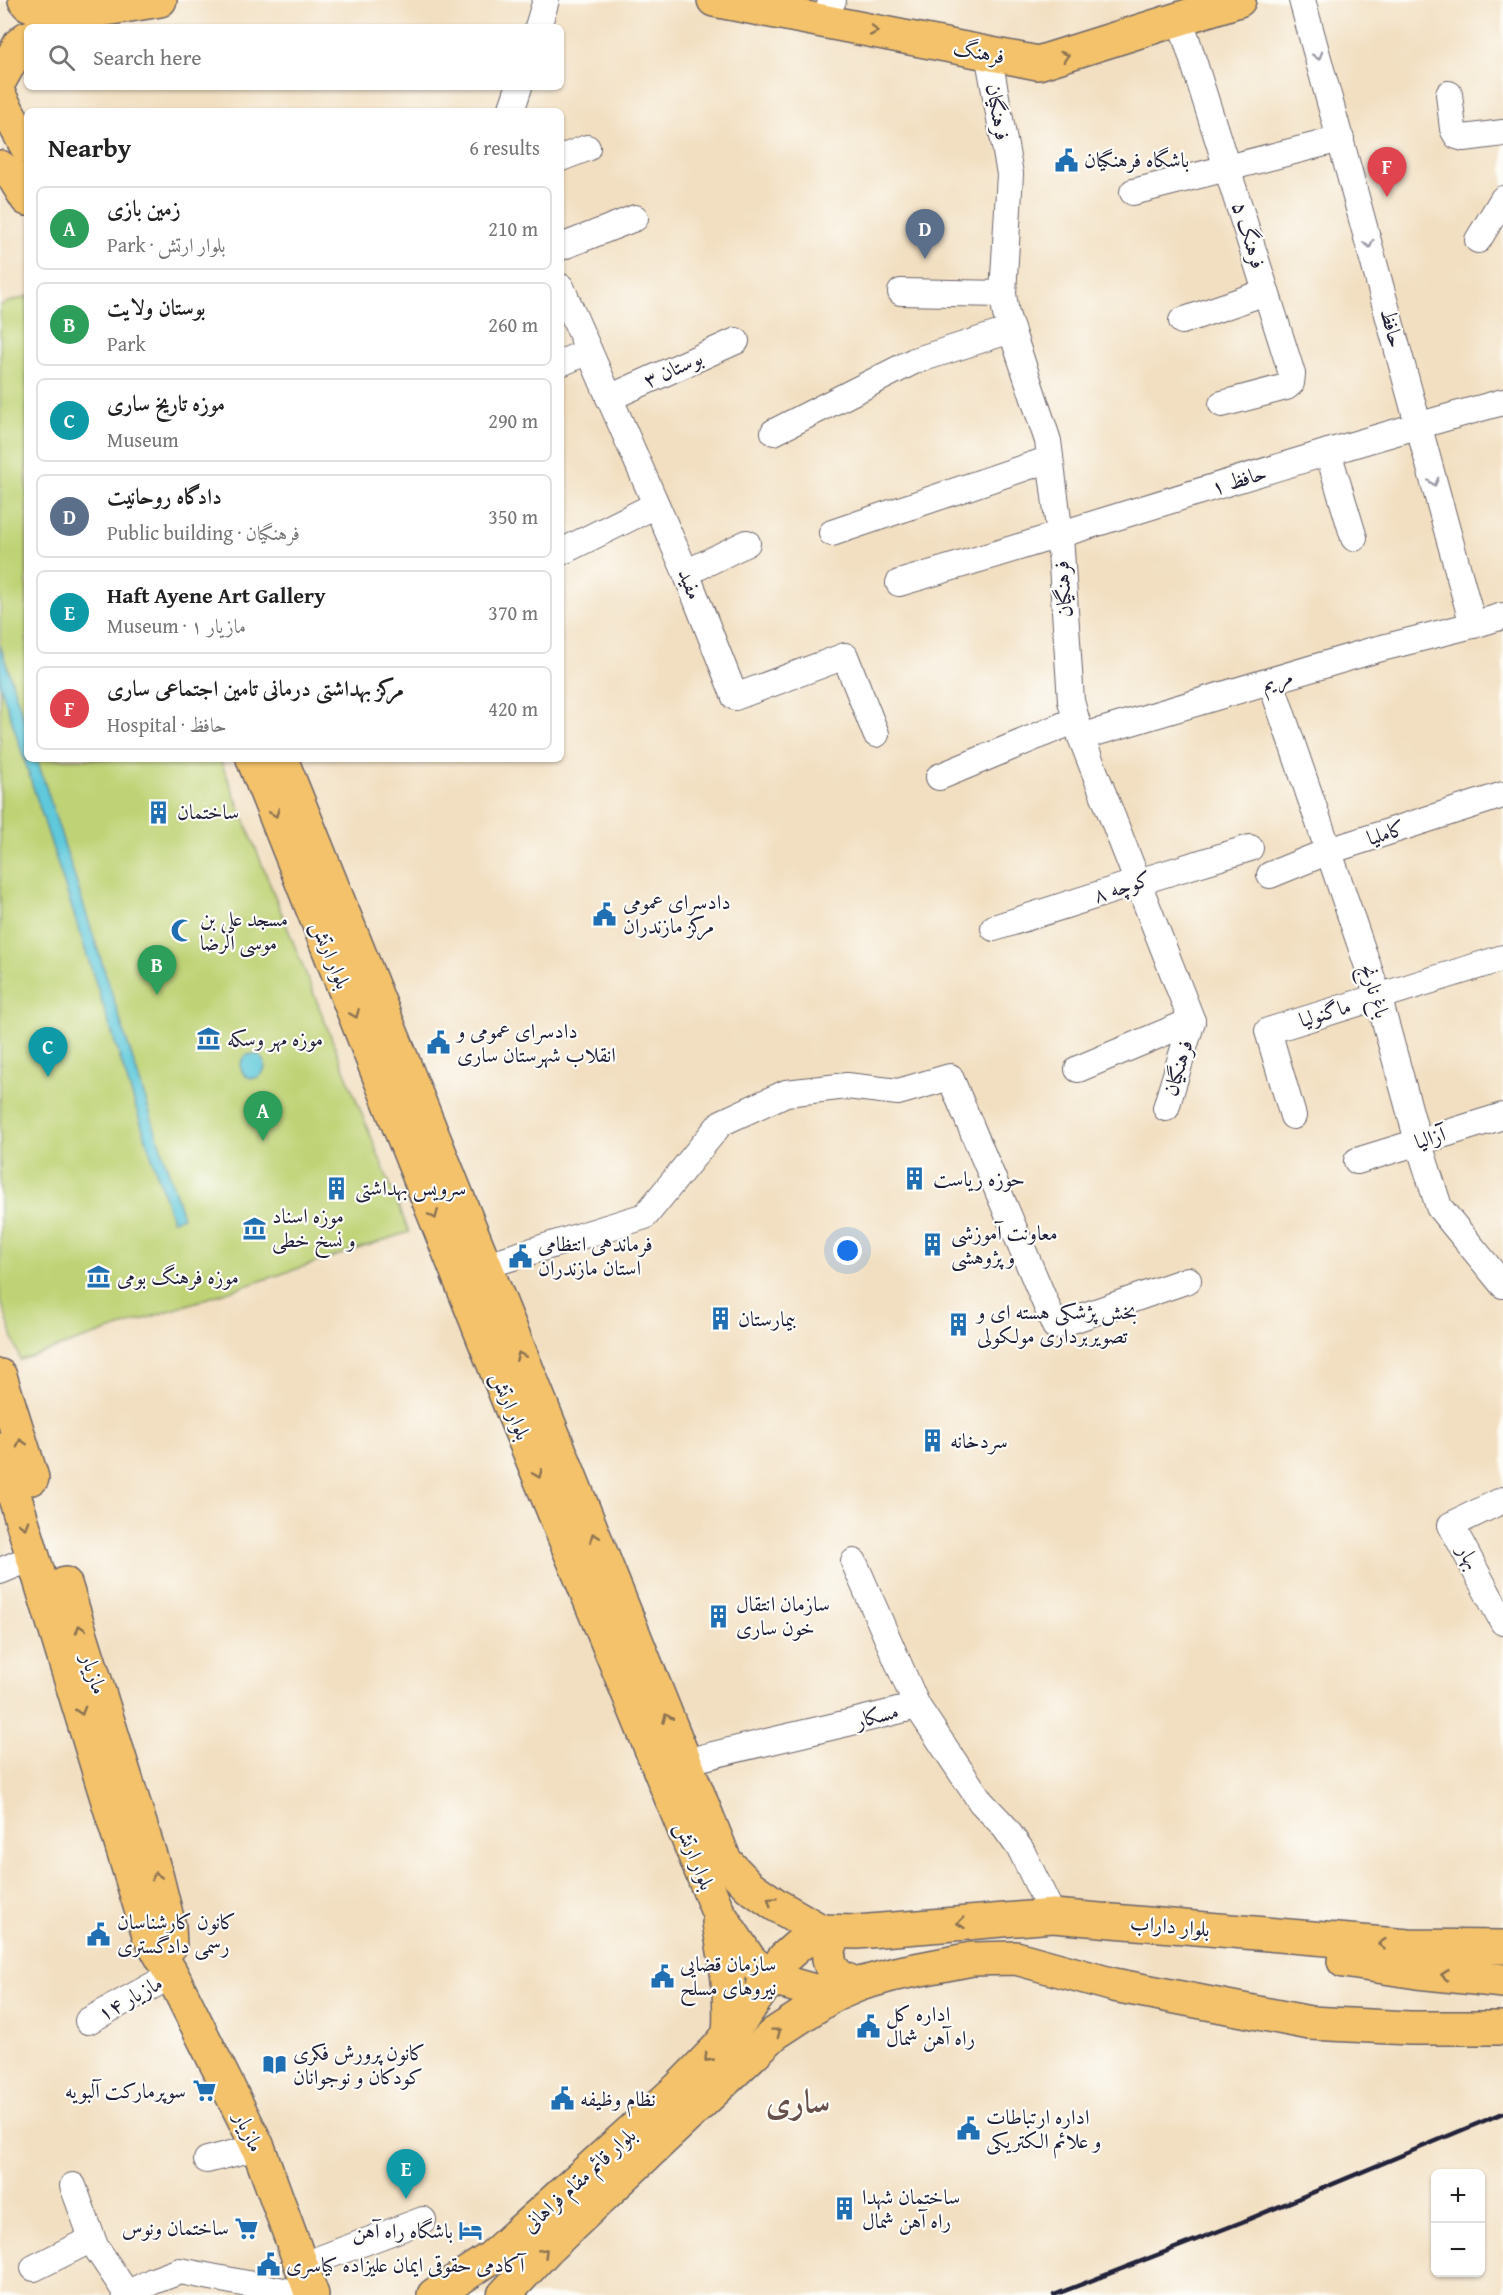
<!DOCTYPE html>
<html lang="en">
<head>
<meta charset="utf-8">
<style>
	body { margin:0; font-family:"Gentium Book Plus",Amiri,serif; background:#f6f6f6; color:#222 }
	.controls { position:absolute; right:18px; bottom:18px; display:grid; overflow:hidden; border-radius:9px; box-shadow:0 2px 4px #0004 }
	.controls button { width:54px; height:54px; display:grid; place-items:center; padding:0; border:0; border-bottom:2px solid #e0e0e0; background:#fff; color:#222; font:30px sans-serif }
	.you { position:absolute; left:848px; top:1251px; width:21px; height:21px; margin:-15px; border:4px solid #fff; border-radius:50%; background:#1a73e8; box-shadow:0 0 0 9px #1a73e833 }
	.badge { display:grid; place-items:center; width:39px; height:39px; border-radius:50%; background:#1f6fb2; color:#fff; font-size:20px; font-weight:700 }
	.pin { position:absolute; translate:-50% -50px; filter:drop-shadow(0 2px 3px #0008) }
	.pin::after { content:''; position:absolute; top:32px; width:21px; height:18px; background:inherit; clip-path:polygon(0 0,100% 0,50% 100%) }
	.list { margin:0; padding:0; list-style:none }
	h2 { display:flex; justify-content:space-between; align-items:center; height:78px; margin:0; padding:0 24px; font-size:26px }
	h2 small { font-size:20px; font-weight:400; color:#767676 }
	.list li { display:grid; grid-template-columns:39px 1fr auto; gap:18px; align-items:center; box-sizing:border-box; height:84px; margin:0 12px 12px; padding:0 12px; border:2px solid #e0e0e0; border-radius:9px }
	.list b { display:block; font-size:22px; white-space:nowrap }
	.list p { margin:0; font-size:20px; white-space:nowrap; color:#767676 }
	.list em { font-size:20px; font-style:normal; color:#767676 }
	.icon { flex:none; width:33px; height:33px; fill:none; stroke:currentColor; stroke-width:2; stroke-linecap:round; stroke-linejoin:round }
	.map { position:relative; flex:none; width:1503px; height:2295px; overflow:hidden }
	.search { position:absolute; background:#fff; box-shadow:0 2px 4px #0004; left:24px; top:24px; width:540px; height:66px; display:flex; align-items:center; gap:15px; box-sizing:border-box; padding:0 21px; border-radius:9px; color:#767676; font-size:22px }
	.panel { position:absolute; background:#fff; box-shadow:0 2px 4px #0004; left:24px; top:108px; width:540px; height:654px; border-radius:9px }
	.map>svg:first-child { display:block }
	.green { fill:#bfd376; stroke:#707a58; stroke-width:1.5 }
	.water { fill:#5fc9db; stroke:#40768b; stroke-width:1.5 }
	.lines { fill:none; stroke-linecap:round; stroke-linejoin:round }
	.minor-casing { stroke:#6b646a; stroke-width:28 }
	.major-casing { stroke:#6b646a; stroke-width:36 }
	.minor { stroke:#fff; stroke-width:26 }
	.major { stroke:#f3c26a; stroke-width:33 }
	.rail { stroke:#22223b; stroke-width:4.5 }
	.oneway { stroke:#8a7252 }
	.oneway2 { stroke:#9c9ca7 }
	.labels { text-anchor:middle; stroke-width:4.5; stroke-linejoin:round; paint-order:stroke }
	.street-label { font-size:21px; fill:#22223b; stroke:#fdfcf7 }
	.poi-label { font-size:21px; fill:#22223b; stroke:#fdfcf7; text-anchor:start }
	.town-label { font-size:33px; font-weight:bold; fill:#66514c; stroke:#fdfcf7 }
</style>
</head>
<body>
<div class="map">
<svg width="1503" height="2295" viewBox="0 0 1503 2295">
	<rect width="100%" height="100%" fill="#fdfcf7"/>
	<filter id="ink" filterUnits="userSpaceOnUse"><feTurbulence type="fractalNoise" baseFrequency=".0167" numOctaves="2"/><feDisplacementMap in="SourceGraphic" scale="12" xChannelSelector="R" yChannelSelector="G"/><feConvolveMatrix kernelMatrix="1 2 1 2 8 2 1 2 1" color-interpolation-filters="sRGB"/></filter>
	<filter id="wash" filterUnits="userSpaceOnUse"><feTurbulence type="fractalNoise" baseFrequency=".008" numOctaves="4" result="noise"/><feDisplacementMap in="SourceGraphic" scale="24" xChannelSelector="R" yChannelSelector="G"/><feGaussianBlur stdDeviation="1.35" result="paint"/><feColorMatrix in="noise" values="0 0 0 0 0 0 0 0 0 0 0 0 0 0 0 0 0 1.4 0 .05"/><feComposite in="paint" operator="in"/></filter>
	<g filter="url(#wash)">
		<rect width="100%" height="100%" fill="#f2dfc1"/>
		<path class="green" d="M27,296V759H220L409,1232L20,1360L0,1298V305Z"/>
		<g class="water">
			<path d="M0,645L27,729V759H37L183,1217L172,1220L0,684Z"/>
			<circle cx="253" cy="1066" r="12"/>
		</g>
	</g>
	<g filter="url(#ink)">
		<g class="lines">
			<defs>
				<g id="minor">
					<path d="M1302,0L1473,625L1503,616"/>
					<path d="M1180,19L1292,374L1291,383L1286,387L1222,404"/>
					<path d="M822,21L833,0"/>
					<path d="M538,27L546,0"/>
					<path d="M988,53L1010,174L1003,294L1006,314L1048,441L1060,536L1071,701L1081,737L1192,1021L1166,1108"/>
					<path d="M1449,94L1453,129L1457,136L1464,138L1503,133"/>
					<path d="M511,111L519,87"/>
					<path d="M561,158L587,148"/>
					<path d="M1133,192L1341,139"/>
					<path d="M1478,240L1503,199"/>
					<path d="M561,247L635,218"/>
					<path d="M561,287L686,573L735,697L845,656L876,734"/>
					<path d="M901,292L1003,294"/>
					<path d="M1182,321L1266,292"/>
					<path d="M561,363L589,351"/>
					<path d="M609,398L736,341"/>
					<path d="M774,432L914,361L1011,330"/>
					<path d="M1328,452L1354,538"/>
					<path d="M832,533L1050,459"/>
					<path d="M561,552L656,505"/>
					<path d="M686,573L747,543"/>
					<path d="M899,583C1101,524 1300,457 1503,402"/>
					<path d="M1271,682L1378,996L1418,1141L1439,1207L1503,1285"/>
					<path d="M1081,737L1374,650L1473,625"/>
					<path d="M939,777L1076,720"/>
					<path d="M1270,875L1329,851L1503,795"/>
					<path d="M994,928L1138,882L1250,848"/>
					<path d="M1078,1069L1192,1021"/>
					<path d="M1293,1116L1268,1031L1503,958"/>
					<path d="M1357,1161L1503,1116"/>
					<path d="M484,1266L645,1216L721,1123L786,1093L847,1086L898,1092L950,1077L1055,1326L1188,1280"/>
					<path d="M1503,1500L1451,1525L1503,1622"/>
					<path d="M0,1571L34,1557"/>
					<path d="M917,1706L981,1802L1003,1825L1021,1850L1053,1916"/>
					<path d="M685,1762C762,1742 840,1726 917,1706L854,1562"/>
					<path d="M88,2021L172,1975"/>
					<path d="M207,2160L258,2147"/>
					<path d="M73,2186L95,2246L127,2294"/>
					<path d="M301,2266L423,2220"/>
					<path d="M34,2268L92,2239"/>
					<path d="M125,2295L153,2281L180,2271L305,2295"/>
				</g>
				<g id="major">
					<path d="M25,0L28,4L63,16"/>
					<path d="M714,0L1038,63L1239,0"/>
					<path d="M41,27L63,16L160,0"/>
					<path d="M0,80L20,44L27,38"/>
					<path d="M0,97L27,147"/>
					<path d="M0,167L13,176L27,199"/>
					<path d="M253,759L510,1405L718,1912L749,1959L769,1978L832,1996"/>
					<path d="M281,759L725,1861L749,1886L776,1905L821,1931"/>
					<path d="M0,1376L32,1478"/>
					<path d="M0,1449L149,1935L172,1975L258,2147L312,2295"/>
					<path d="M65,1584L157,1878L169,1926L170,1946"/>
					<path d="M719,1923C726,1960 732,1996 729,2034"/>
					<path d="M837,1933C820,1957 830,1979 860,1984"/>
					<path d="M1344,1961L1417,1972L1503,1981"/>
					<path d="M434,2295L492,2257L679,2088L717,2049L743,2017L784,1958L801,1943L821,1931L857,1932L1053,1916L1409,1946L1503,1947"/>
					<path d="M504,2295L547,2249L774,2034L832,1996L860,1984L895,1974L972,1959L1016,1958L1114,1985L1310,2023L1410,2028H1503"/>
				</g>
			</defs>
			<use href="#minor" class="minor-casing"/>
			<use href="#major" class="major-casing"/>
			<use href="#minor" class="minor"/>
			<use href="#major" class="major"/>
			<path class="rail" d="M1054,2295L1242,2222L1503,2113"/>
		</g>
		<defs><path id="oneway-chevron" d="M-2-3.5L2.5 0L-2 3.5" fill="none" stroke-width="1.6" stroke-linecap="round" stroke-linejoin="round" transform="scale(1.5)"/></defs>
		<g class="oneway">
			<use href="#oneway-chevron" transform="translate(874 31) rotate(11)"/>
			<use href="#oneway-chevron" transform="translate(1065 56) rotate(-18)"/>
			<use href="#oneway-chevron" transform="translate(275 813) rotate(68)"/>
			<use href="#oneway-chevron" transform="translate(355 1014) rotate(68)"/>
			<use href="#oneway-chevron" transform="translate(434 1215) rotate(68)"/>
			<use href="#oneway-chevron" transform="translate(520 1356) rotate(-112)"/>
			<use href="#oneway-chevron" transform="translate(21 1443) rotate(-107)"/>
			<use href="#oneway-chevron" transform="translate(538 1474) rotate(68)"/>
			<use href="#oneway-chevron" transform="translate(24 1525) rotate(73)"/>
			<use href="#oneway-chevron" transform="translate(594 1537) rotate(-112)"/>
			<use href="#oneway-chevron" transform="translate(80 1629) rotate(-108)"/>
			<use href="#oneway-chevron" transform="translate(81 1711) rotate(73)"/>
			<use href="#oneway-chevron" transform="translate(667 1718) rotate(-112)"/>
			<use href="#oneway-chevron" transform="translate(156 1876) rotate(-106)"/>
			<use href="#oneway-chevron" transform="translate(771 1901) rotate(-146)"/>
			<use href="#oneway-chevron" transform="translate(961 1923) rotate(174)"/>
			<use href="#oneway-chevron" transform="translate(1382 1944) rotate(-175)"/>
			<use href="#oneway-chevron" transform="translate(1445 1975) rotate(-174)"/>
			<use href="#oneway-chevron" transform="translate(777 2032) rotate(-37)"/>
			<use href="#oneway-chevron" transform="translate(708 2058) rotate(134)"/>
			<use href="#oneway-chevron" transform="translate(544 2252) rotate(-45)"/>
		</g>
		<g class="oneway2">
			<use href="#oneway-chevron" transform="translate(1318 56) rotate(74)"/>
			<use href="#oneway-chevron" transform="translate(1369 244) rotate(75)"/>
			<use href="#oneway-chevron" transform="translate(1434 482) rotate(75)"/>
		</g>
	</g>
	<defs>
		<symbol id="civic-bare" viewBox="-9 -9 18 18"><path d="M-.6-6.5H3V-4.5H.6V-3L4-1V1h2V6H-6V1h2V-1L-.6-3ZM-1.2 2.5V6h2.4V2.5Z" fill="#1f6fb2" stroke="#fdfcf7" stroke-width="2.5" paint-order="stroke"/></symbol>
		<symbol id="building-bare" viewBox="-9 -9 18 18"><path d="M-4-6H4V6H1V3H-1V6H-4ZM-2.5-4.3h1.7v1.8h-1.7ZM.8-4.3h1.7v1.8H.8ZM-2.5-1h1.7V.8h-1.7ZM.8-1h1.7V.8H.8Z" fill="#1f6fb2" stroke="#fdfcf7" stroke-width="2.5" paint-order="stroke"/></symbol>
		<symbol id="mosque-bare" viewBox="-9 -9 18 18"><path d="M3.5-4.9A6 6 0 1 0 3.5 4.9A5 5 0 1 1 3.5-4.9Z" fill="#1f6fb2" stroke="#fdfcf7" stroke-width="2.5" paint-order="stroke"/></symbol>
		<symbol id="museum-bare" viewBox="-9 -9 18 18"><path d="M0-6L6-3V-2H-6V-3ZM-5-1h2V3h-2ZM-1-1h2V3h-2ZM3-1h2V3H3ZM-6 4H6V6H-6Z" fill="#1f6fb2" stroke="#fdfcf7" stroke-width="2.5" paint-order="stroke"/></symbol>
		<symbol id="library-bare" viewBox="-9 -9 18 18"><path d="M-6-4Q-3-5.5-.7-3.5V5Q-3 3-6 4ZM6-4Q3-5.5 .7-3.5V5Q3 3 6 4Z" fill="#1f6fb2" stroke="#fdfcf7" stroke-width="2.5" paint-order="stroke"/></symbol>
		<symbol id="supermarket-bare" viewBox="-9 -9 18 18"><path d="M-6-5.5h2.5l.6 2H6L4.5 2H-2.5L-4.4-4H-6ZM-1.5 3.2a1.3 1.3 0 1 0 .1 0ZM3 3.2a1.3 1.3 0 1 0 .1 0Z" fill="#1f6fb2" stroke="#fdfcf7" stroke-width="2.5" paint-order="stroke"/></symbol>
		<symbol id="hotel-bare" viewBox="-9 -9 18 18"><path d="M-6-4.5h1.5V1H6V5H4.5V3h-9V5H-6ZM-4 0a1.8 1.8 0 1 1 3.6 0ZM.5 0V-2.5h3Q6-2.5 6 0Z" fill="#1f6fb2" stroke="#fdfcf7" stroke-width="2.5" paint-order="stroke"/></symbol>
	</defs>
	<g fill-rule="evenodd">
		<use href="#civic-bare" x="1050" y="144" width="33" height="33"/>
		<use href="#building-bare" x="142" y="796" width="33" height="33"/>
		<use href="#civic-bare" x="588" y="898" width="33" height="33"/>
		<use href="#mosque-bare" x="166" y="914" width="33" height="33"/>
		<use href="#museum-bare" x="192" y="1022" width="33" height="33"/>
		<use href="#civic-bare" x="422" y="1026" width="33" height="33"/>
		<use href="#building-bare" x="898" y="1162" width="33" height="33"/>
		<use href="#building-bare" x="320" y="1172" width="33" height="33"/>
		<use href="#museum-bare" x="238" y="1212" width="33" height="33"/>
		<use href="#building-bare" x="916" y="1228" width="33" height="33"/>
		<use href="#civic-bare" x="504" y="1240" width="33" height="33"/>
		<use href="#museum-bare" x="82" y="1260" width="33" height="33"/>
		<use href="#building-bare" x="704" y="1302" width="33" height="33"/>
		<use href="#building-bare" x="942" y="1308" width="33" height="33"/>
		<use href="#building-bare" x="916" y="1424" width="33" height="33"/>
		<use href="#building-bare" x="702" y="1600" width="33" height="33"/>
		<use href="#civic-bare" x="82" y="1918" width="33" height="33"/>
		<use href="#civic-bare" x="646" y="1960" width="33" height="33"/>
		<use href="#civic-bare" x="852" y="2010" width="33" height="33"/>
		<use href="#library-bare" x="258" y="2048" width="33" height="33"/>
		<use href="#supermarket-bare" x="188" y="2074" width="33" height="33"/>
		<use href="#civic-bare" x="546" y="2082" width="33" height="33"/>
		<use href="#civic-bare" x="952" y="2112" width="33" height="33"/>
		<use href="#building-bare" x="828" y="2192" width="33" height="33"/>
		<use href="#supermarket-bare" x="230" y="2212" width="33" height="33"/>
		<use href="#hotel-bare" x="454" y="2214" width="33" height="33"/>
		<use href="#civic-bare" x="252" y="2248" width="33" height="33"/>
	</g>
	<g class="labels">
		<g class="street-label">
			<text transform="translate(979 52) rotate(11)" y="7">فرهنگ</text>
			<text transform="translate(998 112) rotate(80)" y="7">فرهنگیان</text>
			<text transform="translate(1249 235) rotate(73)" y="7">فرهنگ ۵</text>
			<text transform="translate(1392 328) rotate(75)" y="7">حافظ</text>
			<text transform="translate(673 369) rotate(-24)" y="7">بوستان ۳</text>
			<text transform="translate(1239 480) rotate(-17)" y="7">حافظ ۱</text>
			<text transform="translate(690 584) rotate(68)" y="7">مفید</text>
			<text transform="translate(1063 589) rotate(-94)" y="7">فرهنگیان</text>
			<text transform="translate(1277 680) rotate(-17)" y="7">مریم</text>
			<text transform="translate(1386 833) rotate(-18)" y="7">کاملیا</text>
			<text transform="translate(1122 887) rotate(-18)" y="7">کوچه ۸</text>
			<text transform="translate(331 955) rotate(68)" y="7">بلوار ارتش</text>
			<text transform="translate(1375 991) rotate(73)" y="7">باغ نارنج</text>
			<text transform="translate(1325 1013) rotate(-17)" y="7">ماگنولیا</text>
			<text transform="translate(1178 1068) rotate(-73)" y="7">فرهنگیان</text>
			<text transform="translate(1430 1138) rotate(-17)" y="7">آزالیا</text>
			<text transform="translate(511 1406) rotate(68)" y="7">بلوار ارتش</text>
			<text transform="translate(1469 1557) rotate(62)" y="7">بهار</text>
			<text transform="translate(94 1674) rotate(72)" y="7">مازیار</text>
			<text transform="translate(877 1716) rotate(-15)" y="7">مسکار</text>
			<text transform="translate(695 1856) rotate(68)" y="7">بلوار ارتش</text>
			<text transform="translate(1170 1926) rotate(5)" y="7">بلوار داراب</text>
			<text transform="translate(130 1998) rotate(-29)" y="7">مازیار ۱۴</text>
			<text transform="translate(249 2132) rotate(65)" y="7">مازیار</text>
			<text transform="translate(579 2180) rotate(-42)" y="7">بلوار قائم مقام فراهانی</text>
		</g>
		<g class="poi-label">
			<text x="1084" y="167">باشگاه فرهنگیان</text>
			<text x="177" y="819">ساختمان</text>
			<text x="623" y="909">دادسرای عمومی<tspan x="623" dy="24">مرکز مازندران</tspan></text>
			<text x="200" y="926">مسجد علی بن<tspan x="200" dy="24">موسی الرضا</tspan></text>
			<text x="457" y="1038">دادسرای عمومی و<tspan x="457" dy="24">انقلاب شهرستان ساری</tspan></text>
			<text x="227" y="1046">موزه مهر وسکه</text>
			<text x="933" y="1186">حوزه ریاست</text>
			<text x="355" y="1195">سرویس بهداشتی</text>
			<text x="272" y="1223">موزه اسناد<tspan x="272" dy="24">و نسخ خطی</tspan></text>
			<text x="951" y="1240">معاونت آموزشی<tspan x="951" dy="24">و پژوهشی</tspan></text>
			<text x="538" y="1251">فرماندهی انتظامی<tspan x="538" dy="24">استان مازندران</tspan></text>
			<text x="117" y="1284">موزه فرهنگ بومی</text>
			<text x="977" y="1319">بخش پژشکی هسته ای و<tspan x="977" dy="24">تصویربرداری مولکولی</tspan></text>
			<text x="738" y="1326">بیمارستان</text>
			<text x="950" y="1448">سردخانه</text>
			<text x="736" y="1611">سازمان انتقال<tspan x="736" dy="24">خون ساری</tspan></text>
			<text x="117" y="1929">کانون کارشناسان<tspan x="117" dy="24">رسمی دادگستری</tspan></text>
			<text x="680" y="1971">سازمان قضایی<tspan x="680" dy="24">نیروهای مسلح</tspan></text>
			<text x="886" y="2021">اداره کل<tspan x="886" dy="24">راه آهن شمال</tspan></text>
			<text x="293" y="2060">کانون پرورش فکری<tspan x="293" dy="24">کودکان و نوجوانان</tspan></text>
			<text x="186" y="2098" text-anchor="end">سوپرمارکت آلبویه</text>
			<text x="580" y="2106">نظام وظیفه</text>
			<text x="986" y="2124">اداره ارتباطات<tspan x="986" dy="24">و علائم الکتریکی</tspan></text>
			<text x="862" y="2204">ساختمان شهدا<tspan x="862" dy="24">راه آهن شمال</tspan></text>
			<text x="229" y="2235" text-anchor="end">ساختمان ونوس</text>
			<text x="453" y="2238" text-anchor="end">باشگاه راه آهن</text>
			<text x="286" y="2272">آکادمی حقوقی ایمان علیزاده کیاسری</text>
		</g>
		<g class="town-label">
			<text x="798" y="2113">ساری</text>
		</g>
	</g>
</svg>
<div class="controls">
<button>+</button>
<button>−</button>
</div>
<div class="you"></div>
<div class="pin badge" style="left:263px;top:1141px;background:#2e9e5b">A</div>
<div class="pin badge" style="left:157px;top:995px;background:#2e9e5b">B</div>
<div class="pin badge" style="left:48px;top:1077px;background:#0f9aa8">C</div>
<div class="pin badge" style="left:925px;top:259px;background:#5c6f8a">D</div>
<div class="pin badge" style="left:406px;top:2199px;background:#0f9aa8">E</div>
<div class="pin badge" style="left:1387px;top:197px;background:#e0444e">F</div>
<div class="search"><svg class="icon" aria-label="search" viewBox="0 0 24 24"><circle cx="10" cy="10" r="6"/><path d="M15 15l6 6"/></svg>Search here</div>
<section class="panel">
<h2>Nearby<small>6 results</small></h2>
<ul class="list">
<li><span class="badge" style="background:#2e9e5b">A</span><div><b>زمین بازی</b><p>Park · بلوار ارتش</p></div><em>210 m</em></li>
<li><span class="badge" style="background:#2e9e5b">B</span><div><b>بوستان ولایت</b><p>Park</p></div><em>260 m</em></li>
<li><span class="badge" style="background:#0f9aa8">C</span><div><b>موزه تاریخ ساری</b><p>Museum</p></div><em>290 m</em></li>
<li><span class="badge" style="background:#5c6f8a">D</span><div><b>دادگاه روحانیت</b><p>Public building · فرهنگیان</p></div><em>350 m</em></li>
<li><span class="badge" style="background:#0f9aa8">E</span><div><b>Haft Ayene Art Gallery</b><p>Museum · مازیار ۱</p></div><em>370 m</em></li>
<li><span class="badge" style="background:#e0444e">F</span><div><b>مرکز بهداشتی درمانی تامین اجتماعی ساری</b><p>Hospital · حافظ</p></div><em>420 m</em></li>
</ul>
</section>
</div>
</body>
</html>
